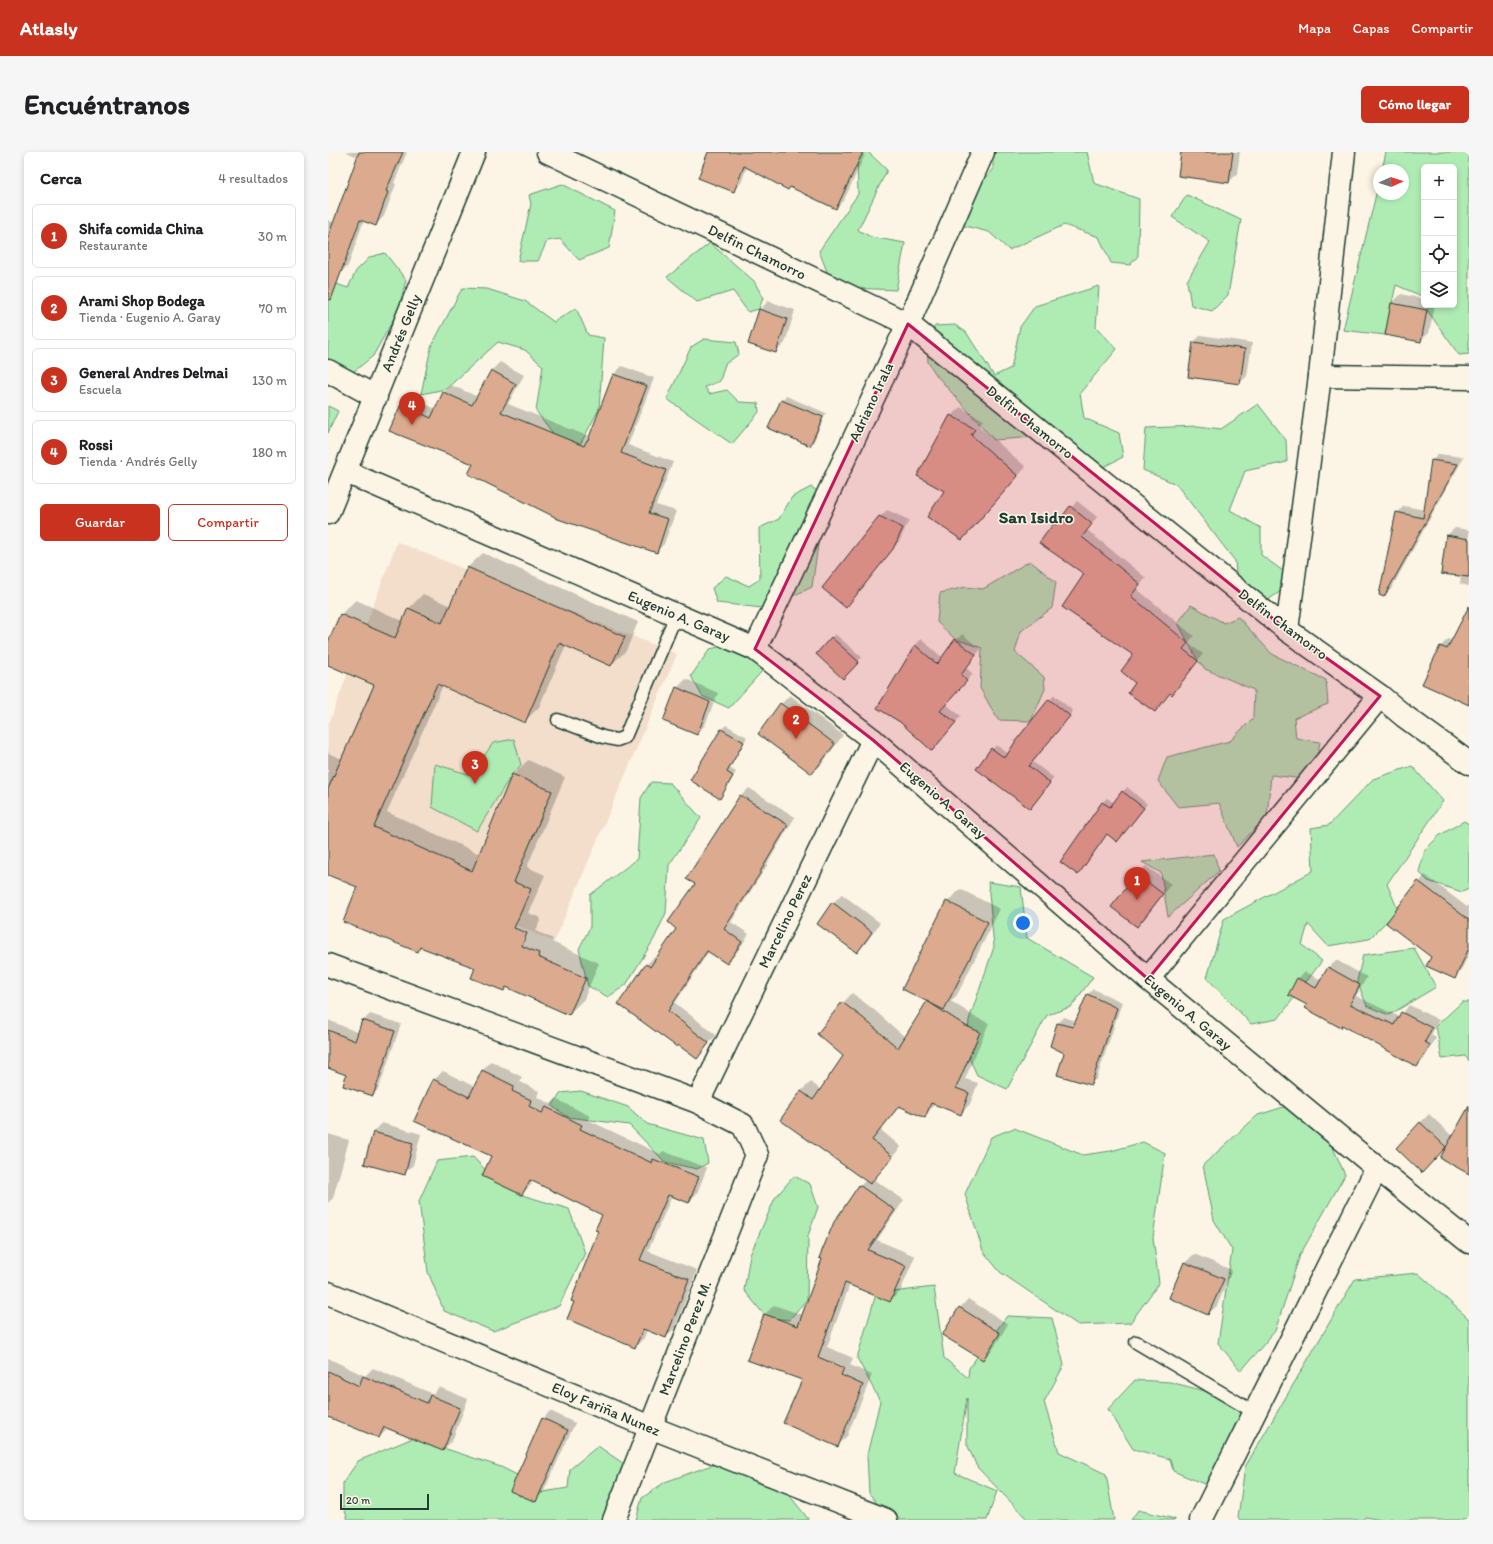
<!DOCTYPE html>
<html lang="es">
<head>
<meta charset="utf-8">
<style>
	body { margin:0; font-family:Itim,sans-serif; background:#f6f6f6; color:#202124 }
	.controls { position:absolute; right:12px; top:12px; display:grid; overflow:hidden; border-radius:6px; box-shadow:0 2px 6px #0003 }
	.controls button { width:36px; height:36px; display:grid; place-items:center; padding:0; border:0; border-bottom:1px solid #e0e0e0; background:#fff; color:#202124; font:20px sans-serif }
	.compass { position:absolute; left:1045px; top:12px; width:36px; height:36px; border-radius:50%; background:#fff; box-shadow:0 2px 6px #0003; rotate:87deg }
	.scale { position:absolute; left:12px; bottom:10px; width:89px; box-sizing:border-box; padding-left:4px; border:2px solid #1f3d34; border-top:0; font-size:11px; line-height:14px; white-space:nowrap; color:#1f3d34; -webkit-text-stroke:3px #fcf5e5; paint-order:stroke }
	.you { position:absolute; left:695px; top:771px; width:14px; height:14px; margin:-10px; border:3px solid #fff; border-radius:50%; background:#1a73e8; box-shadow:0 0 0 6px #1a73e833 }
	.badge { display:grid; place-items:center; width:26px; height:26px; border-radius:50%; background:#c8321e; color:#fff; font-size:13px; font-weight:700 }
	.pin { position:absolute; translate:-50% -33px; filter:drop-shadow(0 1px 2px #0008) }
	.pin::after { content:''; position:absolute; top:21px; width:14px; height:12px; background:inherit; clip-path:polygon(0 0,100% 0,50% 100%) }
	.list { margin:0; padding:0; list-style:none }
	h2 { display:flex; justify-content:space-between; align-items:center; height:52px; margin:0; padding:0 16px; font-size:17px }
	h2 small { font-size:13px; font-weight:400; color:#757577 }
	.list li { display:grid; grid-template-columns:26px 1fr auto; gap:12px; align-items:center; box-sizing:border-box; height:64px; margin:0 8px 8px; padding:0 8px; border:1px solid #e0e0e0; border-radius:6px }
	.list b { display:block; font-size:15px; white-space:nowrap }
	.list p { margin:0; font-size:13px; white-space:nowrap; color:#757577 }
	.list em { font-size:13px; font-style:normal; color:#757577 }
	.actions { display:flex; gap:8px; padding:12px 16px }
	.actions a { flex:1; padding:9px 0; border:1px solid #c8321e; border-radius:6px; text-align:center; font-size:14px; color:#c8321e }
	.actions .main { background:#c8321e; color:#fff }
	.icon { flex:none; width:22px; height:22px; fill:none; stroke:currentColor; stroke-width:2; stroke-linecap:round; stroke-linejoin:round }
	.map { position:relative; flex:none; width:1141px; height:1368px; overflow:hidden; border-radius:6px }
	header { display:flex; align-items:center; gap:24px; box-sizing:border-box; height:56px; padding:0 20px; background:#c8321e; color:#fff }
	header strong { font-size:19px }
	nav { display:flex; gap:22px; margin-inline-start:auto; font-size:14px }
	.intro { display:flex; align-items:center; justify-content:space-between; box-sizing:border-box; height:96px; padding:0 24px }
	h1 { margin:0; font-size:28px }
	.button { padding:10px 18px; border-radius:6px; background:#c8321e; color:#fff; font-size:14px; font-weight:700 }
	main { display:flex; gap:24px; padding:0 24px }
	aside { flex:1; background:#fff; border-radius:6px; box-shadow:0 2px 6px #0003 }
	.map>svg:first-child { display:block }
	.built { fill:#f2decb }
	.green { fill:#afecb3; stroke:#679474 }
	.shadow { fill:#0003 }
	.building { fill:#dcaa8e; stroke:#1f3d34 }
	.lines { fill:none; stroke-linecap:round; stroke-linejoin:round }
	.service-casing { stroke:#1f3d34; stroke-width:15 }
	.minor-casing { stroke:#1f3d34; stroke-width:25 }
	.service { stroke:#fcf5e5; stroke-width:12 }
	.minor { stroke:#fcf5e5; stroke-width:22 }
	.marked { fill:#c2185b; fill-opacity:0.2; stroke:#c2185b; stroke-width:3; stroke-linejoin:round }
	.labels { text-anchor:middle; stroke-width:3; stroke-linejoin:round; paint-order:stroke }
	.street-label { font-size:15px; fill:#1f3d34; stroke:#fcf5e5 }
	.quarter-label { font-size:17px; font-weight:bold; fill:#1f3d34; stroke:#fcf5e5 }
</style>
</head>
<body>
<header>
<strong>Atlasly</strong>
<nav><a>Mapa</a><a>Capas</a><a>Compartir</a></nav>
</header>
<div class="intro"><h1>Encuéntranos</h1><a class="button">Cómo llegar</a></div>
<main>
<aside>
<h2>Cerca<small>4 resultados</small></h2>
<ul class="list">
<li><span class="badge">1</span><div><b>Shifa comida China</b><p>Restaurante</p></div><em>30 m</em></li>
<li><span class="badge">2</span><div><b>Arami Shop Bodega</b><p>Tienda · Eugenio A. Garay</p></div><em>70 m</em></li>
<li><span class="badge">3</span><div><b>General Andres Delmai</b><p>Escuela</p></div><em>130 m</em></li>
<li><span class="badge">4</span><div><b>Rossi</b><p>Tienda · Andrés Gelly</p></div><em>180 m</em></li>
</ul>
<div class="actions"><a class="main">Guardar</a><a>Compartir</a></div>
</aside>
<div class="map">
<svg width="1141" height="1368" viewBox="0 0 1141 1368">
	<rect width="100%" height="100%" fill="#fcf5e5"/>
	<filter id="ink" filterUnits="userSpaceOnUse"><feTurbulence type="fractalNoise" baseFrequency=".025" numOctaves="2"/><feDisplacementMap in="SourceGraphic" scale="8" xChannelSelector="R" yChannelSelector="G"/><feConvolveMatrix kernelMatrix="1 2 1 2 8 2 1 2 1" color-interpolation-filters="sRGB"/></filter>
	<g filter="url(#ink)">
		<path class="built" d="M69,390L349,502L226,790L0,691V574Z"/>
		<g class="green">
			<path d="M526,0H540L559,18L530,78L543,85L577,91L568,138L505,135L491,99L530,42L529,4Z"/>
			<path d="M665,0H759L766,31L811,47L810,104L802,113L783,111L771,85L736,73L681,98L661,80L633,73L635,52L665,18Z"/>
			<path d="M1058,0H1141V202L1131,203L1099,158L1102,153H1126V15H1096V145L1068,133L1057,183L1015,178L1051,30V42H1075V18H1054Z"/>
			<path d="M234,32L287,59L281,96L251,108L232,87L219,89L210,109H190L203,52L201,43Z"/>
			<path d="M859,43L913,68L900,143L884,159L863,153L859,129L882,90L844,65Z"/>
			<path d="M382,91L426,129L435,146L431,157L420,160L405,139L369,150L339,125Z"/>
			<path d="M57,101L78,128L70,159L45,204L24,221L0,210V129L20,136L28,119L42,105Z"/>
			<path d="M771,134L768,175L789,197L752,241L756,266L791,281L795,305L767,319L734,283L666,288L609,224L600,210L599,184L607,174L627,173L638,180L666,224L683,216L692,175L707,154Z"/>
			<path d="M135,136L159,137L197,149L226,170L248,156L260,183L276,186L271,257L236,323L227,284L208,259L215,214L197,198L170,190L118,237L93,242L103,195L131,142Z"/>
			<path d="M376,187L408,190L411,202L397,212L392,229L377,235L381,242L399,238L411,250L430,251L431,260L404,292L339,247L363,195Z"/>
			<path d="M930,252L958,288L959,310L917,319L902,358L933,376V403L955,419L956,437L937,450L909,433L907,409L848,332L815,318L818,276L870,274L893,277Z"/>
			<path d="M0,254L10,259L0,281Z"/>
			<path d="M483,335L497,344L484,435L442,455L434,456L389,451L384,436L398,424L421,434L432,427L431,376L451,367L464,345Z"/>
			<path d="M702,409L728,430L724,456L693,479L687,500L716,525L717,537L703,569L670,568L652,536L654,496L627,487L609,470L612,441L638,435L655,437Z"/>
			<path d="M863,453L896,471L910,465L944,502L998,528L1000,552L966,566L968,586L992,590L989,606L976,627L943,623L939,664L909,695L891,651L850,655L830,629L839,605L902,589L925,566L926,538L877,517L870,509L850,471Z"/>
			<path d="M408,491L436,517L401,556L374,544L363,524L382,497Z"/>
			<path d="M186,587L193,613L184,622L149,679L104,655L107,612L143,623L165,591Z"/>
			<path d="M1084,614L1115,649L1059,732L1070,758L1041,787L1000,794L980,772L974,793L994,809L950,867L923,872L879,826L896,767L985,719L983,676L1001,673L1045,627Z"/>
			<path d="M323,630L342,631L373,666L341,713L338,761L326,787L298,833L280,845L260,834L251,797L262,775V743L309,707L313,646Z"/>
			<path d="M1136,669L1141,672V737L1134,740L1100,729L1091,720L1097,698L1112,683Z"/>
			<path d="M886,702L891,719L840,765L833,721L814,710Z"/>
			<path d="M660,730L693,735L699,786L765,825L743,855L719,863L679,937L649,923L639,901L641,868L666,795Z"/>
			<path d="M1086,796L1108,835L1061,863L1039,854L1029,829L1035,803Z"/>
			<path d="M1134,850H1141V909L1137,904L1114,907L1108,874Z"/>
			<path d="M253,939L300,955L319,972L376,988L380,1011L369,1017L337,1010L301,973L240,965L224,954L233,941Z"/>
			<path d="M959,954L999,982L1017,1023L972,1103L947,1179L913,1219L890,1191L904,1098L886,1068L875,1013L930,963Z"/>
			<path d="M686,976L755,1003L783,999L815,990L837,1001L825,1086L831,1131L802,1171L750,1173L672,1120L655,1099L637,1042L663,985Z"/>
			<path d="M145,1005L168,1029L194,1043L241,1057L257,1101L231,1154L165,1179L116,1159L100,1120L91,1049L109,1009Z"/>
			<path d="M466,1024L482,1032L490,1055L480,1084L479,1147L461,1168L438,1165L416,1138L422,1103L447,1046Z"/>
			<path d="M1090,1121L1141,1167V1368H1053L1037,1365L1035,1368H912L910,1365L917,1315L1027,1127Z"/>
			<path d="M606,1135L616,1206L640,1226L641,1216L679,1164L724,1166L736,1213L716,1250L731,1300L778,1322L786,1368H700L649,1315L639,1292V1246L627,1321L669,1339L659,1368H567L557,1362L541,1341L539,1303L552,1249L529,1206L548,1142Z"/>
			<path d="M807,1228L842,1230L881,1240L923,1267L883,1335L845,1319L842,1307L805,1297L780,1257Z"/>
			<path d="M85,1286L173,1315L189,1323L191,1344L240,1336L242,1317L270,1294L296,1312L285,1368H20L15,1353V1331L30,1309Z"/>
			<path d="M395,1309L429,1331L458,1339L481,1368H308L314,1346L337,1330Z"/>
			<path d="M810,1358L847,1367V1368H803Z"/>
		</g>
		<g class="shadow">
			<path d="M18,0H79L66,31L68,32L56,64L48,73L36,68L20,114L11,122L0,118V68L6,71L30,5Z"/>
			<path d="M382,0H532L537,3L516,48L508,56L419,15L413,31L405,38Z"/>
			<path d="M848,0H912L909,22L901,30L854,1Z"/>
			<path d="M1073,142L1096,147V153H1107L1101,181L1092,189L1058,182L1064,151Z"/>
			<path d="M440,149L467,158L457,191L448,200L432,158Z"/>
			<path d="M873,183L924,191L919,224L912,231L866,190Z"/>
			<path d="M172,210L196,223L180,252L262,285L286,222L294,214L326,226L300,293L345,310L328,353L348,359L336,392L328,400L146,311L73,253L81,245L108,257L116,240L123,233L150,245L164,218Z"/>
			<path d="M458,244L498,261L486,289L482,293L441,275L454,248Z"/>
			<path d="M632,255L655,268L651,274L698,315L634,387L617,339L623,264Z"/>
			<path d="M1110,302L1136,305L1063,437L1056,444L1069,361L1076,354L1097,358L1104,309Z"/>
			<path d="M749,349L769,365L759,378L818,426L809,437L866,484L860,491L875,502L844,542L808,531L807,502L726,372L732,366L734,367Z"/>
			<path d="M559,358L581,368L572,388L518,455L552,365Z"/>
			<path d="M1127,376L1141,378V434L1132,432L1133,423L1119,383Z"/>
			<path d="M155,401L310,470L298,499L283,513L238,493L211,555L197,569L115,533L59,660L152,702L185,623L200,608L237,625L199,715L217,723L200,761L213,766L208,779L225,787L224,790L271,811L256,847L241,862L180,835L176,838L148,816L94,794L89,799L31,734L0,722V601L14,607L47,532L0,512V493L13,462L28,448L75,469L80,457L95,442L123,454L140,415Z"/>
			<path d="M1141,456V536L1112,495L1120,487L1124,489Z"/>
			<path d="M507,482L534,505L519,522L503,486Z"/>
			<path d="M634,482L653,497L638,516L645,522L618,552L633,564L610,591L587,493L593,487L615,506Z"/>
			<path d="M358,527L390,541L377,573L369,582L349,536Z"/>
			<path d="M462,543L515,583L493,613L484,621L453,552Z"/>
			<path d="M726,543L745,559L705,610L726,626L702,656L650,617L668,593L681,602L689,588Z"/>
			<path d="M398,573L419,585L402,616L408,620L395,641L391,645L363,628L394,577Z"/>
			<path d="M799,635L819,652L793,685L789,689L779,681L750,722L733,710L775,650L779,646L786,651Z"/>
			<path d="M421,636L467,665L439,712H440L403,770L421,782L407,803L399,811L381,799L347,851L388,883L369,906L350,892L318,813L326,805L329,807L350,776L368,732L413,644Z"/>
			<path d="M818,714L843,732L818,765L809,774V722Z"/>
			<path d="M1097,723L1139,755L1141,752V802L1132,820L1126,826L1104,804L1060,770Z"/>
			<path d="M632,737L672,757L629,843L623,849L647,865L661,871L637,927L650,931L642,952L633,962L607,952L596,965L572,953L553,978L573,995L545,1027L576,1048L549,1088L587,1104L572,1140L562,1149L522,1132L499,1195L525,1206L522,1213L544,1223L519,1284L509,1294L475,1227L421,1207L437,1162L446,1153L475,1163L532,1034L538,1028L473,939L483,930L493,938L517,904L490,882L515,851L524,841L545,857L578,886L601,849L619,750Z"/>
			<path d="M514,742L552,771L538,791L529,799L505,751Z"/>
			<path d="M1008,808L1039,825L1028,844L1072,865L1081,853L1111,868L1103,883L1108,886L1096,907L1089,914L1015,873L1013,874L980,853L969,827L977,820L994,828L1001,815Z"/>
			<path d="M765,837L794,850L769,926L763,932L738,897L724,893L730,871L736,865L748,869L759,843Z"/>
			<path d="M42,862L73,872L51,936L45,943L19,923L0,915V868L31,881L35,869Z"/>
			<path d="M163,909L194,925L192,930L211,939L209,945L223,952L228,947L262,964L260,968L332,1002L335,999L379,1016L369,1041L361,1050L344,1044L320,1099L369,1118L347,1176L338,1185L319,1178L316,1186L307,1195L247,1149L275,1063L205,1029L203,1033L194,1042L106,928L115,919L147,935L155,918Z"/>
			<path d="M1101,962L1125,985L1141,975V1021L1119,993L1103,1011L1092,971Z"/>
			<path d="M54,971L93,982L85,1013L76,1022L37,1011L46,980Z"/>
			<path d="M0,982L21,988L5,1046L0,1051Z"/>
			<path d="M866,1102L904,1118L889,1154L880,1162L857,1111Z"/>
			<path d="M640,1147L680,1172L664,1199L655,1207L632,1156Z"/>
			<path d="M0,1206L37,1224L45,1216L105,1242L111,1235L140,1247L124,1289L115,1298L60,1277L51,1285L0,1264Z"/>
			<path d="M222,1259L247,1271L215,1341L208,1348L215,1267Z"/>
			<path d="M1062,1365L1070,1368H1058Z"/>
		</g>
		<g class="building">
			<path d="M31,0H75L58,39L60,40L48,74L32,68L3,148L0,147V85Z"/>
			<path d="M380,0H535L508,57L462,35L460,38L416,14L406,40L370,26Z"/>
			<path d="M853,0H905L901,31L850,24Z"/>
			<path d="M1063,151L1099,158L1093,190L1057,183Z"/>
			<path d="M431,157L459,167L448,201L420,192Z"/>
			<path d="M865,190L917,197L912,232L860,225Z"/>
			<path d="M163,218L188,232L173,260L256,294L259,288H260L285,222L319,234L293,301L338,318L321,361L340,367L329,401L227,366V365L140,322L145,312L61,279L73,252L103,266L115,240L144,253Z"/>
			<path d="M453,248L495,265L482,294L440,276Z"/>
			<path d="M622,263L647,277L643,283L690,324L634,388L599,365L616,339L589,324Z"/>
			<path d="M1103,308L1130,312L1056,445L1051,443L1068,360L1095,366Z"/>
			<path d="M742,354L764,372L754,385L812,432L803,444L860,491L855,497L870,509L844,543L842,541L827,560L800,541L807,531L793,519L805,503L734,455L756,422L711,391L726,371L728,373Z"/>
			<path d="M551,364L575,376L565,397L518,456L494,436Z"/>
			<path d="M1118,383L1141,387V425L1113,422Z"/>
			<path d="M139,415L297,485L283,514L231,491L197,571L109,532L46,675L144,719L184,622L224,639L186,730L203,737L186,776L199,781L194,794L211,801L210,805L258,826L241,863L178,835L176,839L143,826L147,816L92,795L90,800L15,770L29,735L0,723V637L46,533L0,513V490L12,462L67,486L80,456L114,471Z"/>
			<path d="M1141,454V553L1094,532L1112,494L1119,497Z"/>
			<path d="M503,485L531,510L515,527L488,502Z"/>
			<path d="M627,487L648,503L633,523L639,529L612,559L628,570L604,599L572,570L549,556L587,493L609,512Z"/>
			<path d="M348,535L382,550L369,583L335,569Z"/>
			<path d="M721,547L742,564L701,614L722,631L702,657L648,617L663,596L677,606L689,587Z"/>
			<path d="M452,551L507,592L484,622L430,582Z"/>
			<path d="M393,577L416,590L399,620L405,624L392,647L362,628Z"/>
			<path d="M794,639L816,656L789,690L779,682L750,723L732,710L774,650L782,655Z"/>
			<path d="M412,643L460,673L432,720H433L396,777L414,790L399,812L379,799L340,859L381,891L369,907L350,893L349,895L290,852L318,812L322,815L348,777L340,770L367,732L358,727Z"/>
			<path d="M809,722L835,742L809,775L783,755Z"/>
			<path d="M1090,729L1141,768V796L1127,827L1098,814L1103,805L1058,771Z"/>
			<path d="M618,749L660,770L616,858L574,837Z"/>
			<path d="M504,750L544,780L529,801L489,772Z"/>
			<path d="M1000,815L1032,833L1022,852L1066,873L1073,860L1104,876L1097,890L1102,893L1089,915L1014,873L1013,876L977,856L979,853L960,843L969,826L988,836Z"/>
			<path d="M759,842L789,856L763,933L729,923L736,901L722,894L729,871L745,875Z"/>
			<path d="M599,849L638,874L652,880L628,936L641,941L633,963L603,951L597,966L571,954L544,988L565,1005L542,1032L452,968L473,939L485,948L515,904L489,882L514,850L535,866L570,896Z"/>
			<path d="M34,868L67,879L45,944L15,934L18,923L0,916V878L27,889Z"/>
			<path d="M154,918L186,934L184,939L203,948L201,954L214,961L218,955L254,973L252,977L324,1011L325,1007L371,1025L361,1051L340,1043L312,1108L361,1127L338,1186L315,1177L307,1196L239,1167L246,1150L243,1149L270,1079L267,1078L274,1063L202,1028L194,1043L154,1024L163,1004L86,969L105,927L141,945Z"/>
			<path d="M1141,954V1022L1112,1006Z"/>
			<path d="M1092,970L1118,995L1094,1021L1068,996Z"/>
			<path d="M45,980L85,991L77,1023L36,1012Z"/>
			<path d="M531,1033L567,1058L540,1098L578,1114L562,1150L517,1131L490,1205L516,1216L513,1223L535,1233L510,1295L455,1271L474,1228L419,1208L436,1162L470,1174L494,1107L491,1106L506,1070Z"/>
			<path d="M856,1110L896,1127L880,1163L841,1146Z"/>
			<path d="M631,1155L672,1181L655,1208L614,1183Z"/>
			<path d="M0,1219L31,1234L35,1224L99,1251L102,1243L132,1256L115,1299L56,1275L51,1286L0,1265Z"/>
			<path d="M214,1266L240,1278L208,1350L182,1339Z"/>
		</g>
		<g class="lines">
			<defs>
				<g id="service">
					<path d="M230,568L275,585L289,588L297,585L348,463"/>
					<path d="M808,1190L926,1260"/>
				</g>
				<g id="minor">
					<path d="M220,0L580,172L959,478L1052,544L1076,564L1141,611"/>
					<path d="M0,219L48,245"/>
					<path d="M992,224L1141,226"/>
					<path d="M18,320L427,497L545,588L820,827L1049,1016L1141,1090"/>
					<path d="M0,361L146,0"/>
					<path d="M959,478L992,224L1016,0"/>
					<path d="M427,497L580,172L655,0"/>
					<path d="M0,813L370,950L415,973L429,1003L286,1368"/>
					<path d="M820,827L1052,544"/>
					<path d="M370,950L545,588"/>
					<path d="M0,1141L322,1275L558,1368"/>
					<path d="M873,1368L1049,1016"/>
				</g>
			</defs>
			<use href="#service" class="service-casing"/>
			<use href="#minor" class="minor-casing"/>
			<use href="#service" class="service"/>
			<use href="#minor" class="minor"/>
		</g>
	</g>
	<path class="marked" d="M580,172L959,478L1052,544L820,827L545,588L427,497Z"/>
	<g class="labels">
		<g class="street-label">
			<text transform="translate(429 100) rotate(26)" y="5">Delfin Chamorro</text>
			<text transform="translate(73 181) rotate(-68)" y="5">Andrés Gelly</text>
			<text transform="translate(543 250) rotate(-65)" y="5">Adriano Irala</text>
			<text transform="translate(702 270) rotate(39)" y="5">Delfin Chamorro</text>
			<text transform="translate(351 464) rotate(23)" y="5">Eugenio A. Garay</text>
			<text transform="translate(955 472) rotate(37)" y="5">Delfin Chamorro</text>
			<text transform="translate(615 648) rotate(41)" y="5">Eugenio A. Garay</text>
			<text transform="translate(457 769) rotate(-64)" y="5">Marcelino Perez</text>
			<text transform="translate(860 860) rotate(40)" y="5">Eugenio A. Garay</text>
			<text transform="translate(357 1186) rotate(-69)" y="5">Marcelino Perez M.</text>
			<text transform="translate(278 1257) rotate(23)" y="5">Eloy Fariña Nunez</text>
		</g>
		<g class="quarter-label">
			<text x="708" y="371">San Isidro</text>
		</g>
	</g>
</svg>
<div class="controls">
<button>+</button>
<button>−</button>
<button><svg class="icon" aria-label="locate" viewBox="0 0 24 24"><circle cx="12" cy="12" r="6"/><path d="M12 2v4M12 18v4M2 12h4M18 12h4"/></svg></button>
<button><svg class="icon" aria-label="layers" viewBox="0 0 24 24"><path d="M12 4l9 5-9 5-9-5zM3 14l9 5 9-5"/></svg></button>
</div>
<svg class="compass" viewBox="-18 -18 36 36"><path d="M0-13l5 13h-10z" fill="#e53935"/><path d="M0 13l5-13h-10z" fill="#757577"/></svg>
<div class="scale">20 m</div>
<div class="you"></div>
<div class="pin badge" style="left:809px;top:748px">1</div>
<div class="pin badge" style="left:468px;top:587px">2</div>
<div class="pin badge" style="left:147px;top:632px">3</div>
<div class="pin badge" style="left:84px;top:273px">4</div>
</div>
</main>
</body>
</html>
